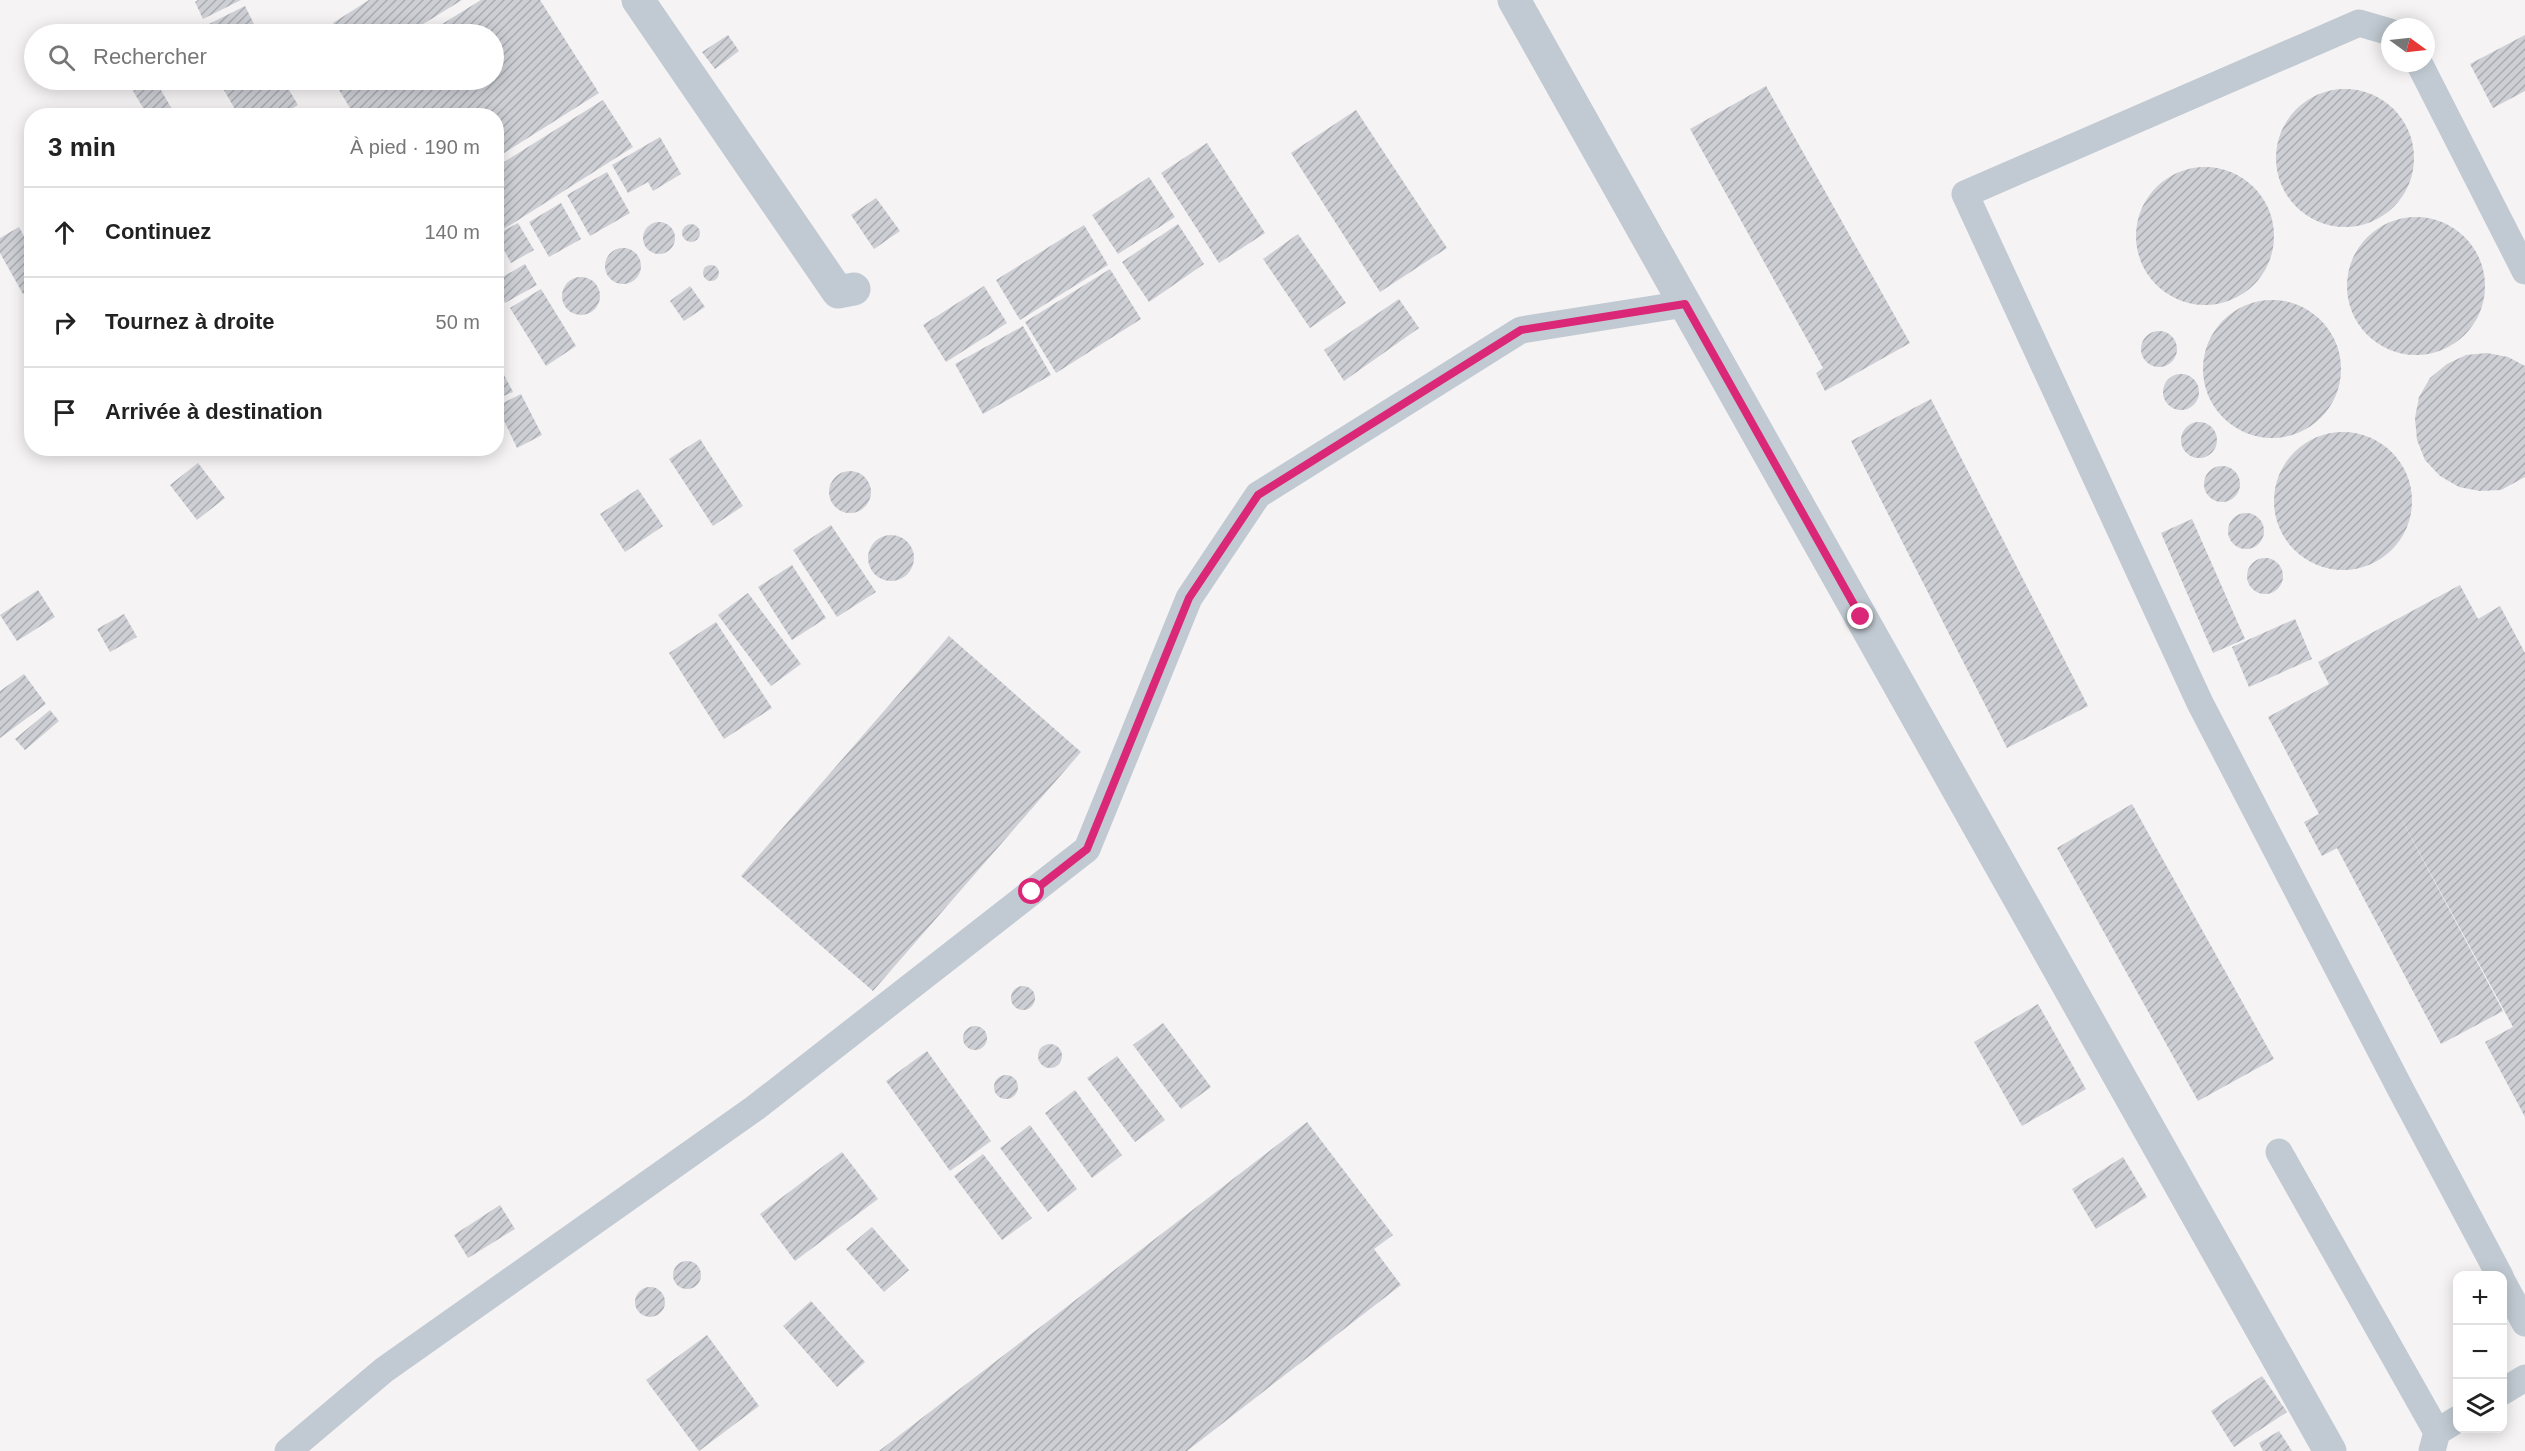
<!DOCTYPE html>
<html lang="fr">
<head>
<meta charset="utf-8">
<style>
	body { margin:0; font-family:Arial,sans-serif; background:#f2f2f2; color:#222 }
	.controls { position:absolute; right:18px; bottom:18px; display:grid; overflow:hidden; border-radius:12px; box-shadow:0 3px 15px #0003 }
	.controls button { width:54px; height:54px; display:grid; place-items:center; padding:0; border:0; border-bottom:2px solid #e0e0e0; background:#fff; color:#222; font:30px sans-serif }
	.compass { position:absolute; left:2381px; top:18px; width:54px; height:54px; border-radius:50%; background:#fff; box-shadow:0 3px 15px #0003; rotate:105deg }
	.stop { position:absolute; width:18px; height:18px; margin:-14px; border:4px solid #db2777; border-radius:50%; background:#fff }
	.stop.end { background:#db2777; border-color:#fff; box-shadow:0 2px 6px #0008 }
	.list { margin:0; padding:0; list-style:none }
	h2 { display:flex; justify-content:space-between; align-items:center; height:78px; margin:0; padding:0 24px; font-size:26px }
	h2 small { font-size:20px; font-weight:400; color:#767676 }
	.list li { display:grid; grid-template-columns:39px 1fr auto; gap:18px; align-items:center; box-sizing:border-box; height:90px; padding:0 24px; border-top:2px solid #e0e0e0 }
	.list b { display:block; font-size:22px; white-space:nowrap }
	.list em { font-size:20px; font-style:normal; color:#767676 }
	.icon { flex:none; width:33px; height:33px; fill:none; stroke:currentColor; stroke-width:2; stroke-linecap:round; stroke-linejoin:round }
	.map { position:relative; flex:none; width:2525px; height:1451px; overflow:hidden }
	.search { position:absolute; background:#fff; box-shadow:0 3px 15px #0003; left:24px; top:24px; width:480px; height:66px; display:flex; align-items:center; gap:15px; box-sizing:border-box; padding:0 21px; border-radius:33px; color:#767676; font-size:22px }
	.panel { position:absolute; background:#fff; box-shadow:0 3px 15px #0003; left:24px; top:108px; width:480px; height:348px; border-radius:24px }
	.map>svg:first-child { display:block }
	.building { fill:url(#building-hatch) }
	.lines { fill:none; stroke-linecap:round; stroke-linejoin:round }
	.lane { stroke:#c1cad2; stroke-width:27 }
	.street { stroke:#c1cad2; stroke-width:33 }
	.route { stroke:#db2777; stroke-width:8 }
</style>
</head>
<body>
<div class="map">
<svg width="2525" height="1451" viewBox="0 0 2525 1451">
	<defs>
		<pattern id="building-hatch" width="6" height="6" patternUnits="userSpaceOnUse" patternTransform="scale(1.5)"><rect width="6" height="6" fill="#cdcfd5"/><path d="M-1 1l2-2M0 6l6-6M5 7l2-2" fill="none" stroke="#a8abb0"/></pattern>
	</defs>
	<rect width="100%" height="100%" fill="#f5f3f3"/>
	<g class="building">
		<path d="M198,0H241L203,19L195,2Z"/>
		<path d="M369,0H462L407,34H340L333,23Z"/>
		<path d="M481,0H540L599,93L496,158V116H355L339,90L355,80H494V34H426Z"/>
		<path d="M245,6L254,24L234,34H211L207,25Z"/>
		<path d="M728,35L739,51L715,69L702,52Z"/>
		<path d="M2525,35V91L2493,108L2470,64Z"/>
		<path d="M153,80H155L176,116H148L133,91Z"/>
		<path d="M218,80H283L298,105L279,116H239Z"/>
		<path d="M1766,86L1910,343L1825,391L1816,373L1823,368L1690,129Z"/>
		<circle cx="2345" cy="158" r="69"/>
		<path d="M603,100L633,147L496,234V167Z"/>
		<path d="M1356,110L1447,248L1380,292L1291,153Z"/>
		<path d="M660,137L681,174L653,191L648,182L628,193L612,165Z"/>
		<path d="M1207,143L1265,233L1219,263L1161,173Z"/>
		<circle cx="2205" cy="236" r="69"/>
		<path d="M607,172L630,213L590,236L567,195Z"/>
		<path d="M1149,177L1175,217L1118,254L1092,215Z"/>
		<path d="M876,198L900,231L874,249L851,215Z"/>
		<path d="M561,203L581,239L549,257L529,222Z"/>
		<circle cx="2416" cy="286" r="69"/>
		<circle cx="659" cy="238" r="16"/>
		<path d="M518,223L534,250L511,263L496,235Z"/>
		<circle cx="691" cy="233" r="9"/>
		<path d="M1178,224L1204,264L1149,302L1122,262Z"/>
		<path d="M1084,225L1108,265L1020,320L996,280Z"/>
		<path d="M19,227L32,251V290L23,294L0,253V238Z"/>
		<path d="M1298,234L1346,303L1310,328L1263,259Z"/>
		<circle cx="623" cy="266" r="18"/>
		<path d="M525,264L537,285L505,303L496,288V281Z"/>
		<circle cx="711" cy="273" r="8"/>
		<path d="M1110,269L1141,319L1056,373L1025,322Z"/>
		<circle cx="581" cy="296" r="19"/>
		<path d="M690,286L705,307L684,321L670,301Z"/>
		<path d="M984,286L1007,323L946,362L923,325Z"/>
		<path d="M541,289L576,346L546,366L510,308Z"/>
		<path d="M1399,299L1419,328L1344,381L1324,350Z"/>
		<circle cx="2272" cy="369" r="69"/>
		<path d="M1023,326L1051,375L983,414L955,364Z"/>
		<circle cx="2159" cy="349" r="18"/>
		<path d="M2487,353L2508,357L2525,366V477L2501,490L2480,491L2459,487L2440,476L2425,460L2417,440L2415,418L2419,397L2430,378L2447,364L2466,355Z"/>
		<path d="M496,360L513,392L496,399Z"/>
		<circle cx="2181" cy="392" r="18"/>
		<path d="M521,394L542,435L517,448L497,406Z"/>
		<path d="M1931,399L2088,706L2007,748L1851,441Z"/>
		<circle cx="2199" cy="440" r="18"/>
		<circle cx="2343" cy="501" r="69"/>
		<path d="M700,439L743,506L713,526L669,459Z"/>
		<path d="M198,463L225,498L197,520L170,485Z"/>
		<circle cx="2222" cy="484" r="18"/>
		<circle cx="850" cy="492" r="21"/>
		<path d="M638,489L663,526L625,552L600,514Z"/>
		<circle cx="2246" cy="531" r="18"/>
		<path d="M2192,519L2245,639L2213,653L2161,533Z"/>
		<path d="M831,525L876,592L837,617L793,550Z"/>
		<circle cx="891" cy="558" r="23"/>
		<circle cx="2265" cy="576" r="18"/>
		<path d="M792,565L826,618L792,640L758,587Z"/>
		<path d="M2460,585L2478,619L2500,606L2525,653V1117L2485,1042L2513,1027L2388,794L2503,1011L2441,1044L2337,848L2322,856L2304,822L2319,814L2268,717L2329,684L2318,662Z"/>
		<path d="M38,590L55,617L17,641L0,615Z"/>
		<path d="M748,593L801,664L771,686L718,615Z"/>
		<path d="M124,614L137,637L110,652L97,629Z"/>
		<path d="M2295,619L2312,659L2249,687L2232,647Z"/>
		<path d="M716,622L772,708L724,739L669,653Z"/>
		<path d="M949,636L1081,752L873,991L741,876Z"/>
		<path d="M24,674L46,704L0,738V691Z"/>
		<path d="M50,710L59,721L25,750L15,739Z"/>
		<path d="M2132,804L2274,1059L2198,1101L2057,848Z"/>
		<circle cx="1023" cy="998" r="12"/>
		<path d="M2038,1004L2086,1089L2022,1126L1974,1042Z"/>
		<path d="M1163,1023L1211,1087L1181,1109L1133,1045Z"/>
		<circle cx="975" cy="1038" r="12"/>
		<circle cx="1050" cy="1056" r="12"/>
		<path d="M927,1051L991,1141L950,1171L886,1081Z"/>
		<path d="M1117,1056L1165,1120L1135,1142L1087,1078Z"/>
		<circle cx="1006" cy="1087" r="12"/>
		<path d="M1075,1090L1122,1155L1092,1178L1045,1113Z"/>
		<path d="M1307,1122L1393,1235L1374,1249L1401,1285L1187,1451H879Z"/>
		<path d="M1030,1125L1077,1189L1048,1212L1000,1148Z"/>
		<path d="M842,1152L878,1199L795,1261L760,1214Z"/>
		<path d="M983,1154L1032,1218L1002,1240L954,1176Z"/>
		<path d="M2123,1157L2147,1197L2096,1229L2072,1189Z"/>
		<path d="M500,1205L515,1229L468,1258L454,1235Z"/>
		<path d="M872,1227L909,1270L884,1292L846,1249Z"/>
		<circle cx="687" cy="1275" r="14"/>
		<circle cx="650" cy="1302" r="15"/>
		<path d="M811,1301L865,1362L837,1387L783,1326Z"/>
		<path d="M707,1335L759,1406L699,1451L646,1380Z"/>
		<path d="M2262,1376L2287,1412L2234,1447L2211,1411Z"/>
		<path d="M2279,1431L2292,1451H2263L2259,1443Z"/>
	</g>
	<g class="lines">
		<g class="lane">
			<path d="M2390,32L2359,23L1965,194L2200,703L2402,1092L2500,1276"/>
			<path d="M2419,63L2525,271"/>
			<path d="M2279,1152L2437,1432"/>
			<path d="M2502,1281L2525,1323"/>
			<path d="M2502,1392L2525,1378"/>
			<path d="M288,1451L384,1370L755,1108L1087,849L1189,598L1258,495L1521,330L1685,304"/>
			<path d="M2432,1451L2437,1432L2458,1419"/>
		</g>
		<g class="street">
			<path d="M638,0L838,292L854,289"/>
			<path d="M1514,0L2330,1451"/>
		</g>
	</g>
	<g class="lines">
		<path class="route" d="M1032,892L1087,849L1189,598L1258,495L1521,330L1685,304L1861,617"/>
	</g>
</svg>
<div class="controls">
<button>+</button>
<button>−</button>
<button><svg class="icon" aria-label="layers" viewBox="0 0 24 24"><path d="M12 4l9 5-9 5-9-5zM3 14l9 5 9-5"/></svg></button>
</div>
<svg class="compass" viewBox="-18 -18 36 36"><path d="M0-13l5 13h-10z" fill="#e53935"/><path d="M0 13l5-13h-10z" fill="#767676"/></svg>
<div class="stop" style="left:1032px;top:892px"></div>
<div class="stop end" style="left:1861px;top:617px"></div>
<div class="search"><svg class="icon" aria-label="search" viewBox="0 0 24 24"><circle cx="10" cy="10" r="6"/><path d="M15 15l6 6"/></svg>Rechercher</div>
<section class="panel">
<h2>3 min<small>À pied · 190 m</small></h2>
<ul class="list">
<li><svg class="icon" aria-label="ahead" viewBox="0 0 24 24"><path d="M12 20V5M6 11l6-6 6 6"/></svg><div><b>Continuez</b></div><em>140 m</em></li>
<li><svg class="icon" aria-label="right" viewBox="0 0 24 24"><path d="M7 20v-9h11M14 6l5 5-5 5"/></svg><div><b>Tournez à droite</b></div><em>50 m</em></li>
<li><svg class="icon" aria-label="arrive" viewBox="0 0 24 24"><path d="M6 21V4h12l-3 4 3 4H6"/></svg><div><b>Arrivée à destination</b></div></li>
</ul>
</section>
</div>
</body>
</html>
